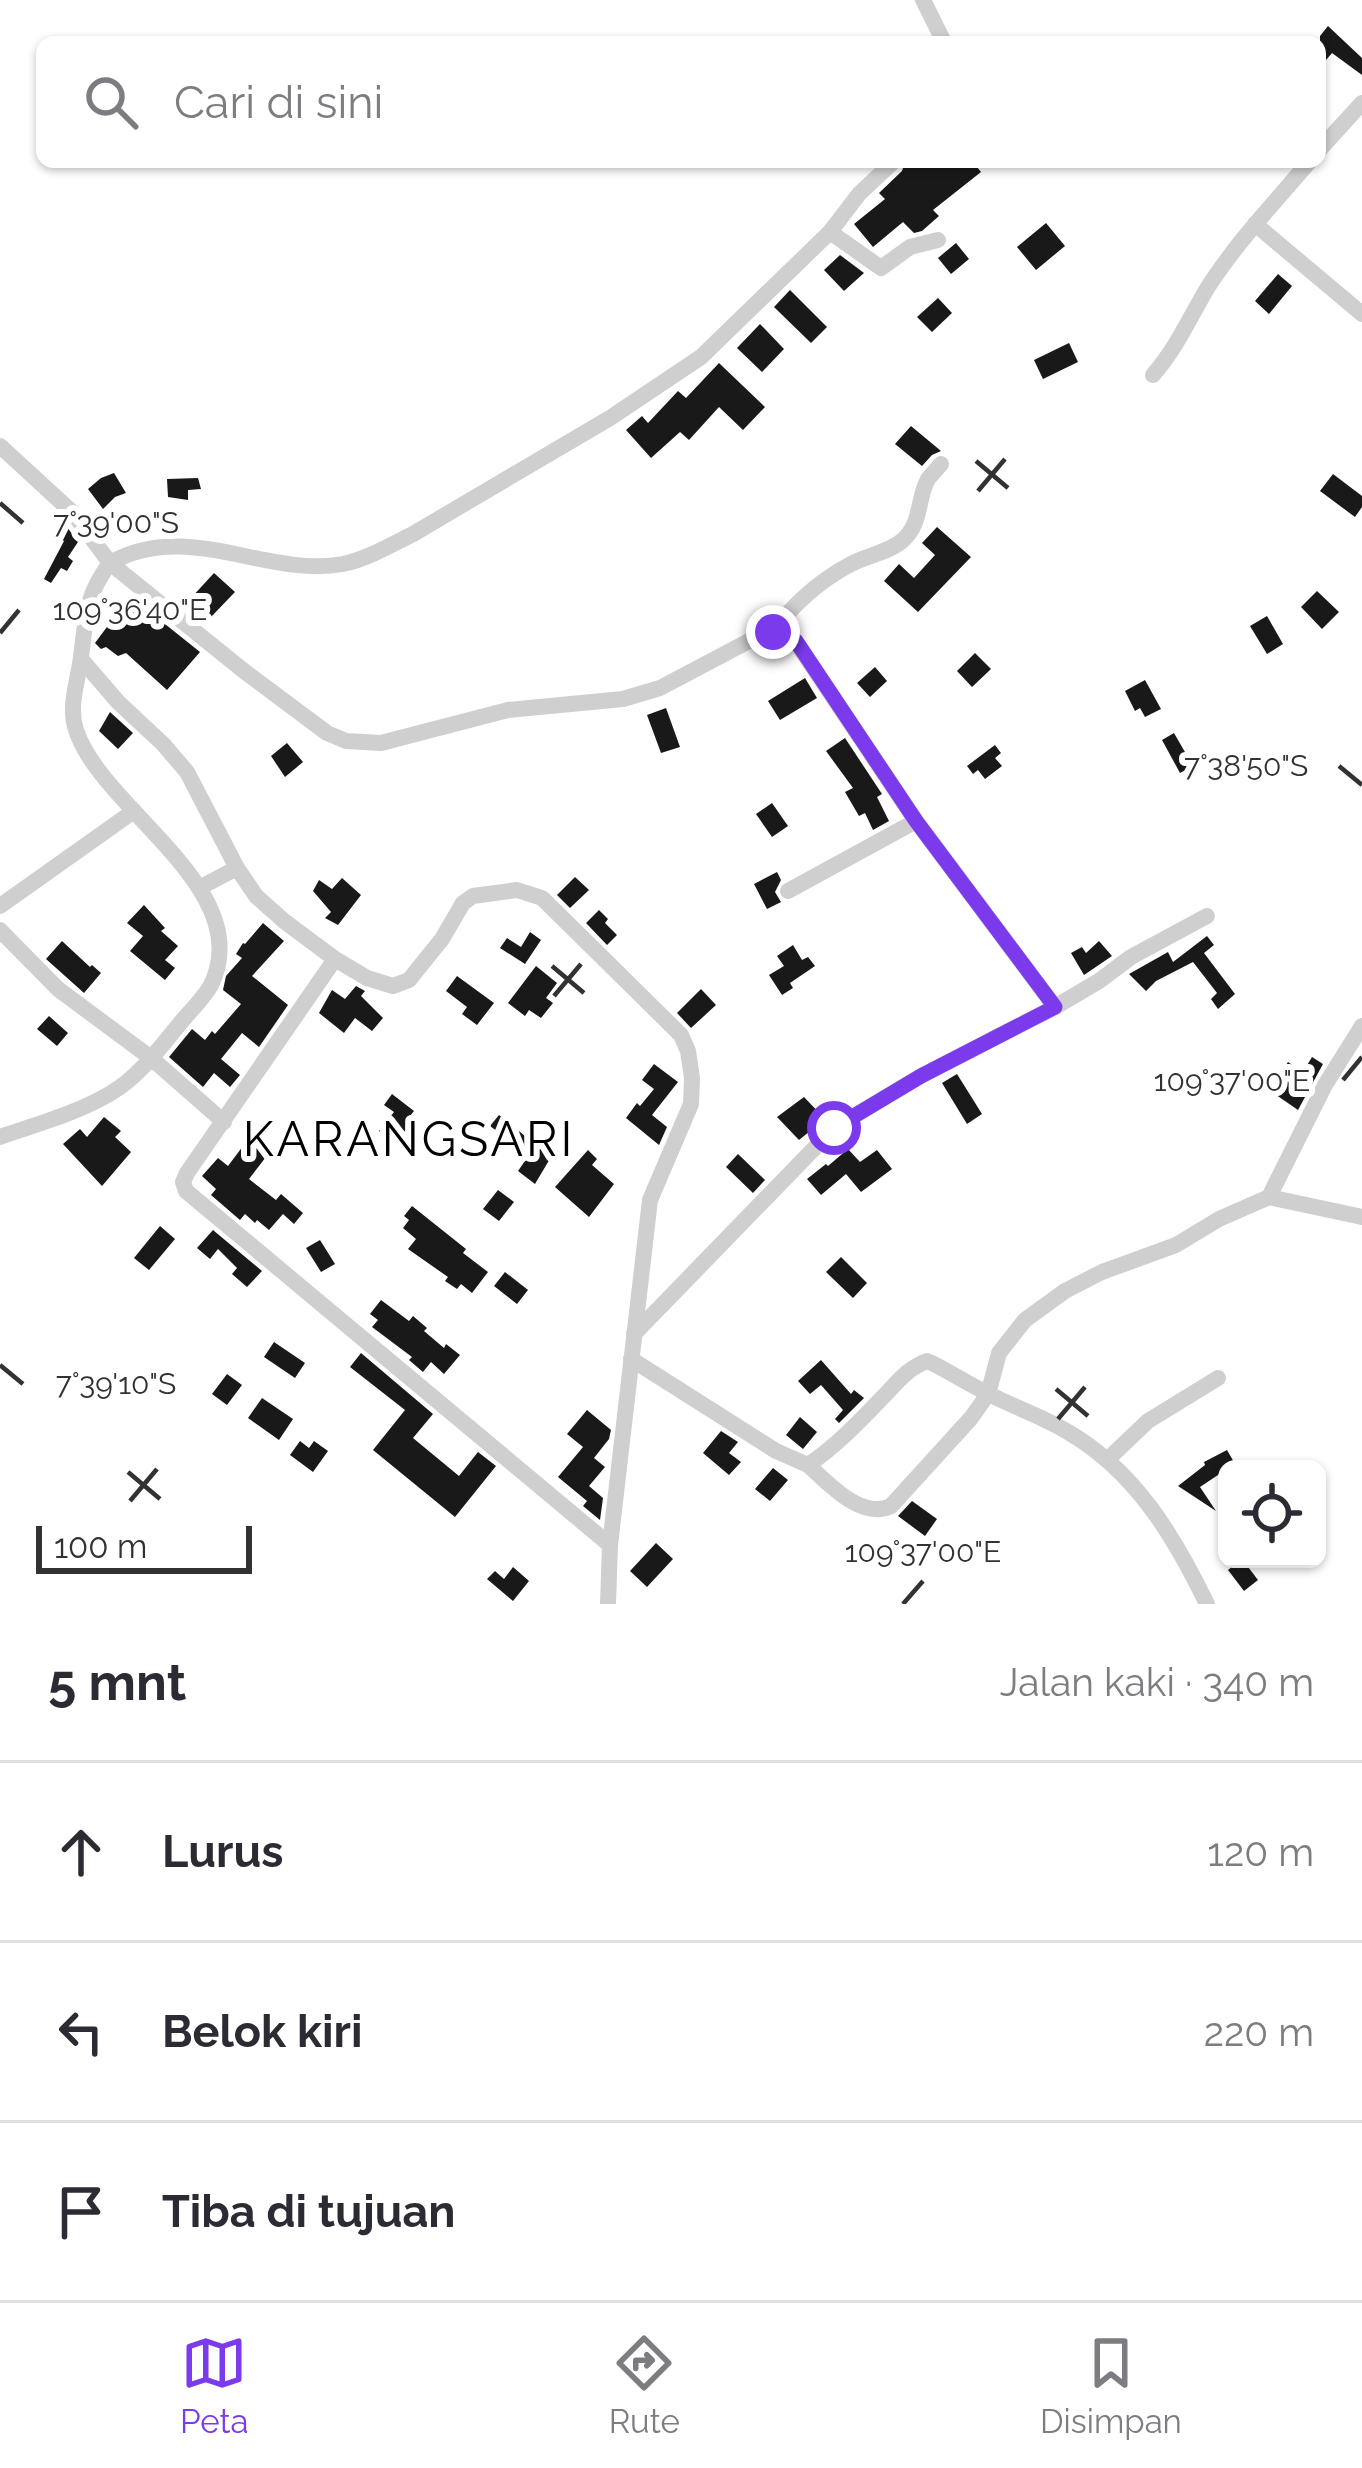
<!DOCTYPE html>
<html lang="id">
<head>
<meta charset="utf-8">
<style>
	body { margin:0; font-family:Raleway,sans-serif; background:#f7f7f7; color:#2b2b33 }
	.controls { position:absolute; right:36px; bottom:36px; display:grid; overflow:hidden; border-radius:18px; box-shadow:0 3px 9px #0004 }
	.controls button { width:108px; height:108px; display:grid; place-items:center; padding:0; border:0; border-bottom:3px solid #e1e1e2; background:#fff; color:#2b2b33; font:60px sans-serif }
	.scale { position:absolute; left:36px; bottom:30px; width:216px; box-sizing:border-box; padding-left:12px; border:6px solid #323232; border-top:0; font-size:33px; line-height:42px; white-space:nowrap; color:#323232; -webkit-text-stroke:9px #fff; paint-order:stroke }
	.stop { position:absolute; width:36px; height:36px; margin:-27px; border:9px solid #7c3aed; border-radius:50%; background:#fff }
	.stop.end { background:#7c3aed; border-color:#fff; box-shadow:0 3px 12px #0008 }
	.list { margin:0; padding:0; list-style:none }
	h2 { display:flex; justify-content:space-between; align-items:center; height:156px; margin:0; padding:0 48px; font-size:51px }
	h2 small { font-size:39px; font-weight:400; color:#7c7c81 }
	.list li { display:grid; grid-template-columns:78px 1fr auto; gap:36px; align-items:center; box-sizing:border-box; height:180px; padding:0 48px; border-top:3px solid #e1e1e2 }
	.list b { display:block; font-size:45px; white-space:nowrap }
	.list em { font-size:39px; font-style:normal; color:#7c7c81 }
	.icon { flex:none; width:66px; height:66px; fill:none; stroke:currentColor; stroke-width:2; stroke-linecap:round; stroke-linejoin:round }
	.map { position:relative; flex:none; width:1362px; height:1604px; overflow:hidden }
	.search { position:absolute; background:#fff; box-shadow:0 3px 9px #0004; left:36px; right:36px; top:36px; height:132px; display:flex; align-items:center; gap:30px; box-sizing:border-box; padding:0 42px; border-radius:18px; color:#7c7c81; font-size:45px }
	.sheet { height:696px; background:#fff }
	nav { display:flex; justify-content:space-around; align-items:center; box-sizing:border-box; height:168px; border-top:3px solid #e1e1e2; background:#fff; font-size:33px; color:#7c7c81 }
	nav a { display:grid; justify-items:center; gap:6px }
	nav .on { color:#7c3aed }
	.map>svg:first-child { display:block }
	.building { fill:#191919 }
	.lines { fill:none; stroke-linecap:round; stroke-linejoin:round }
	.minor { stroke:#cfcfcf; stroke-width:16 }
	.route { stroke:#7c3aed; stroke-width:15 }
	.ticks { fill:none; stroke:#323232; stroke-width:4.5 }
	.labels { text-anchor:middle; stroke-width:12; stroke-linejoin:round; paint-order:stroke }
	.quarter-label { font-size:48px; letter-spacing:3px; fill:#000; stroke:#fff }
	.ticks-label { font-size:30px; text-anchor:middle; fill:#323232; stroke:#fff; stroke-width:12; stroke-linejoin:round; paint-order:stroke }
</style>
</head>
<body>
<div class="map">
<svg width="1362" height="1604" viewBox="0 0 1362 1604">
	<rect width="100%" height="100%" fill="#fff"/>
	<g class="building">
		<path d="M1328,26L1362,58V75L1332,53L1320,67V36Z"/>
		<path d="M905,162H944L949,168L957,162H973L981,172L933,210L939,216L922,231L914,233L903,222L873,247L854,224L885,199L879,193L902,171Z"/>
		<path d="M1046,223L1065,246L1036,270L1017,247Z"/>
		<path d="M956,243L969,259L951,274L938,258Z"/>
		<path d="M840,255L864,273L844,291L824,270Z"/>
		<path d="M1278,274L1292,286L1269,314L1255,301Z"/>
		<path d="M790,290L827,327L811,343L774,307Z"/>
		<path d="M938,298L952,313L932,332L917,317Z"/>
		<path d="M760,324L784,349L762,372L737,348Z"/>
		<path d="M1069,343L1078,362L1043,379L1034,360Z"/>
		<path d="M719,363L765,407L743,430L719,407L689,440L680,432L651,458L626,430L642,416L648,423L678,391L686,398Z"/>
		<path d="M911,426L941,451L932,455L922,466L895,444Z"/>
		<path d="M114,473L126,493L115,497L103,509L88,489L101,478Z"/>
		<path d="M1333,474L1362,496V507L1355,517L1320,491Z"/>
		<path d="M198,478L201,489L188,490V500L168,497L167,479Z"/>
		<path d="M67,527L78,542L68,557L73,561L67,571L61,568L51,583L44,579L64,541L60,538Z"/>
		<path d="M937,527L971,557L918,612L884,581L899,564L914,578L935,555L922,543Z"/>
		<path d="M214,573L235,592L210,618L191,598Z"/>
		<path d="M1317,591L1339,612L1322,629L1301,607Z"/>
		<path d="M130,596L200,652L167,690L126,653L118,656L106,647L101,649L95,643Z"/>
		<path d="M1267,616L1283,644L1267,654L1250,626Z"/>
		<path d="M975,653L991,669L972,687L957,671Z"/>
		<path d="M875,667L887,681L870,697L857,683Z"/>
		<path d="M805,678L817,698L780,720L768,701Z"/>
		<path d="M1145,680L1161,709L1145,717L1140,708L1135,711L1125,691Z"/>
		<path d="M666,708L680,747L661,753L647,715Z"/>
		<path d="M110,712L133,733L118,749L99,731Z"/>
		<path d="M1174,733L1193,766L1180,773L1162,740Z"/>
		<path d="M845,738L882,794L877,797L889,821L873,830L865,813L859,816L845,792L853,788L826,751Z"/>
		<path d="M287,743L303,762L285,777L271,756Z"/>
		<path d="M995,745L1001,753L995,758L1002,766L985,779L978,770L973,774L967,766Z"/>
		<path d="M772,803L788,826L772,837L756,814Z"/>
		<path d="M777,872L781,880L775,892L781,902L767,909L754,884Z"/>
		<path d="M575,877L589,890L570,908L557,895Z"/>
		<path d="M342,878L361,895L338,925L325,918L331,912L313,891L319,880L332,889Z"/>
		<path d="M144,905L165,928L161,931L178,946L165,960L175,968L165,980L130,951L143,936L127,923Z"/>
		<path d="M599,910L608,919L605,923L617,935L607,945L586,923Z"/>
		<path d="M263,923L284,941L252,976L288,1005L259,1047L242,1033L221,1059L240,1075L230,1087L214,1073L203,1087L169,1057L192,1029L205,1040L212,1031L215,1034L241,1004L223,990L226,976L242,958L236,954L243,943L245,944Z"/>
		<path d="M530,932L541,940L525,964L500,948L507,938L521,947Z"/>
		<path d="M1207,936L1214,945L1204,953L1235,994L1218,1009L1211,999L1217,993L1193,962L1156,981L1146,991L1129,974L1168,952L1173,962Z"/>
		<path d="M62,941L90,967L92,965L101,973L84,993L46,959Z"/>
		<path d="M1099,941L1112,956L1084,975L1071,953L1082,947L1086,953Z"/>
		<path d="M793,945L802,960L808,957L815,966L790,983L793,988L782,995L769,975L784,966L777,956Z"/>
		<path d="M536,966L557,983L546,998L553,1003L541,1018L529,1010L525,1016L508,1003Z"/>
		<path d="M457,976L494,1003L477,1025L462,1014L467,1007L446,991Z"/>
		<path d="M356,986L365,991L361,996L383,1018L372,1031L355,1018L344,1033L319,1013L332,990L345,999Z"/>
		<path d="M701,989L716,1005L691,1028L677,1013Z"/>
		<path d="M49,1016L68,1033L57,1046L37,1029Z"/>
		<path d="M1312,1057L1323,1064L1298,1110L1269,1090L1288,1062L1303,1072Z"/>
		<path d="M654,1064L678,1082L652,1115L667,1127L659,1145L626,1118L637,1103L640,1106L654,1089L642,1080Z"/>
		<path d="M957,1074L982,1114L967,1124L942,1083Z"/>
		<path d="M392,1094L414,1111L406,1121L410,1124L395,1144L379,1131L394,1112L384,1105Z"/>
		<path d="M804,1097L825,1119L799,1140L777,1117Z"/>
		<path d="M499,1115L551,1157L535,1184L518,1171L527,1158L521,1154L524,1151L490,1126Z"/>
		<path d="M104,1117L121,1131L115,1137L131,1152L102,1186L63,1144L80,1129L87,1137Z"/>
		<path d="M249,1138L269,1153L249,1179L276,1200L281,1194L303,1213L294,1224L283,1214L269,1230L257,1220L255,1223L245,1214L240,1220L211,1195L216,1189L202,1176L218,1158L228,1166Z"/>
		<path d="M848,1149L860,1162L877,1150L892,1169L861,1192L846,1174L821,1195L807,1179L826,1164L828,1166Z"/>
		<path d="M588,1150L597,1159L592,1165L614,1184L589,1217L555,1187Z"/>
		<path d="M738,1154L765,1180L753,1193L726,1167Z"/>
		<path d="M498,1190L514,1202L499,1221L483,1209Z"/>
		<path d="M412,1206L466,1249L463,1253L488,1272L472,1293L461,1284L457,1289L445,1281L448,1277L408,1249L416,1239L403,1228L409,1220L404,1216Z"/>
		<path d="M160,1226L175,1239L149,1270L134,1258Z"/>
		<path d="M213,1230L262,1271L247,1287L232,1274L237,1268L218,1249L210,1259L197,1248Z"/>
		<path d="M320,1240L335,1264L321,1272L306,1248Z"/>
		<path d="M841,1257L867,1283L853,1298L826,1272Z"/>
		<path d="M505,1272L528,1290L517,1304L494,1286Z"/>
		<path d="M381,1300L409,1321L413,1316L427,1328L424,1331L444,1348L446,1344L460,1355L444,1374L431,1362L423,1372L409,1360L412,1357L372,1327L378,1320L370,1314Z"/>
		<path d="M274,1342L305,1363L295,1378L264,1357Z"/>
		<path d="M361,1353L433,1414L413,1438L459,1476L478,1452L496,1466L455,1517L373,1450L405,1410L350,1367Z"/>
		<path d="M821,1360L851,1394L854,1390L864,1398L839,1423L835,1419L843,1410L821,1385L810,1394L798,1381Z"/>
		<path d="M227,1374L242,1385L227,1405L212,1394Z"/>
		<path d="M262,1398L293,1419L279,1440L248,1418Z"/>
		<path d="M587,1410L611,1430L609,1439L594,1458L605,1467L589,1486L603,1498L600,1520L583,1506L587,1501L558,1477L583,1447L567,1434Z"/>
		<path d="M800,1417L817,1432L803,1449L786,1435Z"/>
		<path d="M721,1431L738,1442L729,1453L741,1462L729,1475L703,1453Z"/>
		<path d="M300,1441L309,1448L314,1441L328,1451L313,1472L290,1455Z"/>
		<path d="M1227,1450L1238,1469H1227L1200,1487L1216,1511L1178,1486L1205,1465L1204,1462Z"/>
		<path d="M773,1468L788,1480L770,1501L755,1489Z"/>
		<path d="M912,1501L937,1519L925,1536L898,1516Z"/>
		<path d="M656,1543L673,1559L647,1587L630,1571Z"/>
		<path d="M1242,1559L1258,1580L1244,1591L1228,1570Z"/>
		<path d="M513,1567L529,1581L513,1601L487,1579L495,1571L504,1579Z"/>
	</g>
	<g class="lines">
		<g class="minor">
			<path d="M923,0L944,42"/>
			<path d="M1320,149L1362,103"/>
			<path d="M1255,224L1362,314"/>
			<path d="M830,232L881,268L910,247L938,240"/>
			<path d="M1153,375C1176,349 1190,317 1208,287C1237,242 1274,203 1309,162"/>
			<path d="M0,446L73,513L110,563C187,519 265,578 343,564C367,559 391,545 413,534L610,418L701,357L830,232L859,194L893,162"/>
			<path d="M773,632C794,603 819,581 851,564C868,555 890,552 903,540C922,523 917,499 928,479C932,474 937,469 941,464"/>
			<path d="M81,659L118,702L163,744L187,772L237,868L256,896L284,921L335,959L367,978L393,986L409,980L442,939L463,903L473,896L517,890L542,898L681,1035L688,1051L692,1078L691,1104L650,1200L610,1545L608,1604"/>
			<path d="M199,888L237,868"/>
			<path d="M788,891L916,821"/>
			<path d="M0,906L134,811"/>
			<path d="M0,930L58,989L151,1058L224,1122"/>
			<path d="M335,959L187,1173L183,1182L186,1191L610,1545"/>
			<path d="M1055,1007L1099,981L1131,957L1207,916"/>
			<path d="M0,1137C37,1124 78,1113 111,1093C140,1076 161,1046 182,1021C191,1010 204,998 211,985C258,889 102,810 76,730C68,707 78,681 81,657C86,618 85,596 110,563L244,671L327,733L346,741L381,743L508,710L623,699L660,688L764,633H783L796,642L916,821L1055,1007L921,1076L834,1128L634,1334"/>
			<path d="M1269,1197L1362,1217"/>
			<path d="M631,1359L776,1451L808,1465C835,1447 859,1422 882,1398C897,1383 906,1369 927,1361L934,1364C953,1374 972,1386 991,1395C1016,1408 1044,1417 1068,1432C1135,1471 1174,1536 1207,1604"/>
			<path d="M1107,1460L1148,1421L1218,1378"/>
			<path d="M808,1465C829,1484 861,1520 891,1506L971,1418L988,1394L999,1353L1025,1320L1065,1291L1102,1272L1176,1245L1219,1219L1269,1197L1325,1085L1362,1026"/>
		</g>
	</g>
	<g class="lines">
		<path class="route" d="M773,632L782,633L796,641L916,821L1055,1007L921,1076L834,1128"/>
	</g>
	<path class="ticks" d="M976,461L1008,488M978,491L1005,459M0,503L23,523M0,633L19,610M1339,766L1362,785M552,966L584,993M554,996L581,964M1343,1080L1362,1057M0,1365L23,1384M1056,1389L1088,1416M1058,1419L1085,1387M128,1472L160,1499M130,1501L157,1469M903,1604L923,1581"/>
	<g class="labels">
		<g class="quarter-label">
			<text x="409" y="1156">KARANGSARI</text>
		</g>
	</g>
	<g class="ticks-label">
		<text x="116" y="533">7°39'00"S</text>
		<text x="130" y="620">109°36'40"E</text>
		<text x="1246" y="776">7°38'50"S</text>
		<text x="1232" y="1091">109°37'00"E</text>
		<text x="116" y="1394">7°39'10"S</text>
		<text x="923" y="1562">109°37'00"E</text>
	</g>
</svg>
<div class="controls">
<button><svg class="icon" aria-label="locate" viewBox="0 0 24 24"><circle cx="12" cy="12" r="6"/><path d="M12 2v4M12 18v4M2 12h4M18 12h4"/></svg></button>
</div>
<div class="scale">100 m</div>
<div class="stop" style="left:834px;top:1128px"></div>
<div class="stop end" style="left:773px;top:632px"></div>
<div class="search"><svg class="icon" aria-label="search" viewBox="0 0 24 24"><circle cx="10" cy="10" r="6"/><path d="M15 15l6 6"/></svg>Cari di sini</div>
</div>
<section class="sheet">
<h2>5 mnt<small>Jalan kaki · 340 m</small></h2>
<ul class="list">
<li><svg class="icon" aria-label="ahead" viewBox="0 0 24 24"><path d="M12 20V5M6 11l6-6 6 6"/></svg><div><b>Lurus</b></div><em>120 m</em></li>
<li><svg class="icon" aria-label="left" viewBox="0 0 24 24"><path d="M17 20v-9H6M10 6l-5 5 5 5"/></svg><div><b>Belok kiri</b></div><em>220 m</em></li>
<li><svg class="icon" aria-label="arrive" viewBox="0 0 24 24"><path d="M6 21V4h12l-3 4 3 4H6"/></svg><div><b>Tiba di tujuan</b></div></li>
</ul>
</section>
<nav>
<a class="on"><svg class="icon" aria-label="map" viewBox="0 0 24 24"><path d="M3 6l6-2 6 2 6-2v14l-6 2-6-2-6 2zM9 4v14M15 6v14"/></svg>Peta</a>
<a><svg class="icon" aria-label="directions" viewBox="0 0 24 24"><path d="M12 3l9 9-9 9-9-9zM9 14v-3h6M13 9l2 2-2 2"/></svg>Rute</a>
<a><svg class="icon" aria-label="saved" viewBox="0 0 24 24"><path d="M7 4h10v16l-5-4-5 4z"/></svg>Disimpan</a>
</nav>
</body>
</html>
